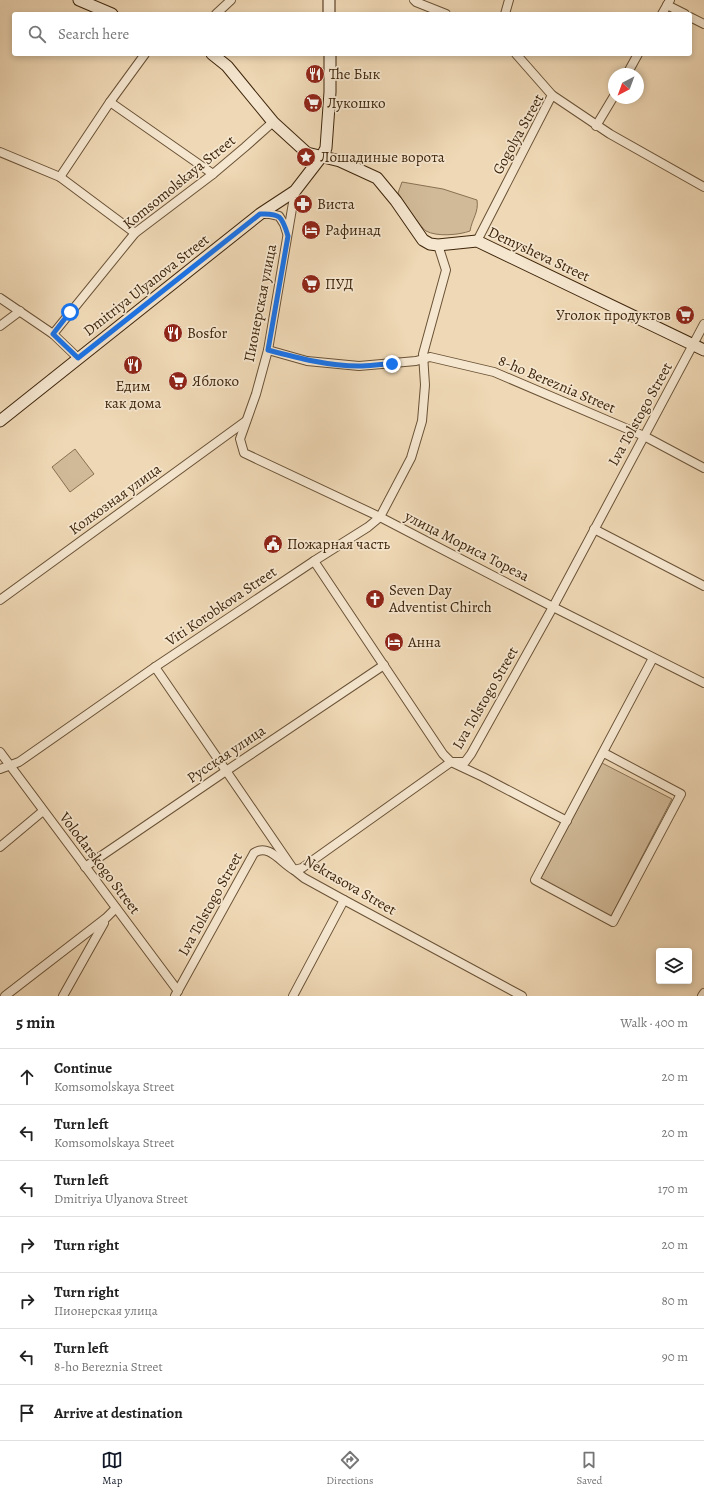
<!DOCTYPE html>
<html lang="en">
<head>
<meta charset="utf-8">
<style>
	body { margin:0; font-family:Alegreya,serif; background:#f6f6f6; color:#222 }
	.controls { position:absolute; right:12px; bottom:12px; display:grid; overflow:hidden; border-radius:4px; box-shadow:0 2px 6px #0003 }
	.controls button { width:36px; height:36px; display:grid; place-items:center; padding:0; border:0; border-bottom:1px solid #e0e0e0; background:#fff; color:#222; font:20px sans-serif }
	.compass { position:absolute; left:608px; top:68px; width:36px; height:36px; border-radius:50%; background:#fff; box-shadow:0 2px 6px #0003; rotate:221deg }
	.stop { position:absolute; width:12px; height:12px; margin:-9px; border:3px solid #1a73e8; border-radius:50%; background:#fff }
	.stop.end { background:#1a73e8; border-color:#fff; box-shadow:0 1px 4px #0008 }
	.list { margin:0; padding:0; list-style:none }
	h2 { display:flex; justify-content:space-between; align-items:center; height:52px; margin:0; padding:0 16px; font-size:17px }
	h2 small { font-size:13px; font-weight:400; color:#767676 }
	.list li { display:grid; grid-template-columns:26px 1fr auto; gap:12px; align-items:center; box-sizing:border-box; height:56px; padding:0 16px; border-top:1px solid #e0e0e0 }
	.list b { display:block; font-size:15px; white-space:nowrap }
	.list p { margin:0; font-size:13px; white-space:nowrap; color:#767676 }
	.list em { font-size:13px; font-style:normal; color:#767676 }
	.icon { flex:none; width:22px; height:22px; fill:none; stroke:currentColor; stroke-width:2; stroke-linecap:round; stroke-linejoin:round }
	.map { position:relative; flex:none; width:704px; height:996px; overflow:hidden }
	.search { position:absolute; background:#fff; box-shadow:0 2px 6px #0003; left:12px; right:12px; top:12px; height:44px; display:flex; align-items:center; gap:10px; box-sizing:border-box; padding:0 14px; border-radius:4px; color:#767676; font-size:15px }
	.sheet { height:444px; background:#fff }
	nav { display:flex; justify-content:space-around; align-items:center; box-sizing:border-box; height:56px; border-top:1px solid #e0e0e0; background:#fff; font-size:11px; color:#767676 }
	nav a { display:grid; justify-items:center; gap:2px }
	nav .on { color:#111827 }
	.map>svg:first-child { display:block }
	.green { fill:#d1ba98; stroke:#887052 }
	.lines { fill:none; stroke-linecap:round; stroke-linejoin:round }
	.street-casing { stroke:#6a5236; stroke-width:10 }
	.secondary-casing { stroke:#3e250b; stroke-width:13 }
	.street { stroke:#f5e6cf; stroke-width:8 }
	.secondary { stroke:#f5e6cf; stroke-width:11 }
	.route { stroke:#1a73e8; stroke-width:5 }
	.labels { text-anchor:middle; stroke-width:3.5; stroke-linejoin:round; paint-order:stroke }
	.poi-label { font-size:15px; fill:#3e250b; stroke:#f5e6cf; text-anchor:start }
	.street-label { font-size:15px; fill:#3e250b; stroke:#f5e6cf }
</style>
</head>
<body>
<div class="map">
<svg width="704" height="996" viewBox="0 0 704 996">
	<rect width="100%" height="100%" fill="#efd8b5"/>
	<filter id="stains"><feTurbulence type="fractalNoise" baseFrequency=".005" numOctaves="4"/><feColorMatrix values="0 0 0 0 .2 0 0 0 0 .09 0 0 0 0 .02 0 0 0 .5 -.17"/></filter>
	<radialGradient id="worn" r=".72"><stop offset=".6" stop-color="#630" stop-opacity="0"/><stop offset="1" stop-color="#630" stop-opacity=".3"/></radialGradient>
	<g class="green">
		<path d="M402,182L443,189L477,200C479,212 472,219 470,231C459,235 437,237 426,231C421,228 402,199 398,193Z"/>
		<path d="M75,449L94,474L70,492L52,467Z"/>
		<path d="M602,763L672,799L610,918L540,880Z"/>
	</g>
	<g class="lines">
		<defs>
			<g id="street">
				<path d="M414,0L416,2L446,14"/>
				<path d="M667,5L685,14"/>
				<path d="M216,14L231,0"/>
				<path d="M505,14L509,0"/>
				<path d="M662,14L670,0"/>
				<path d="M690,17L704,24"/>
				<path d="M516,54L552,95"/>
				<path d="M627,74L638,54"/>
				<path d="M110,102L213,174"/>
				<path d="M596,126L614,96"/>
				<path d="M0,152L60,177L135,233"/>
				<path d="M60,177L110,102L145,54"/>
				<path d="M295,191L268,350L256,394L240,439L244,453L380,517L553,607L704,683"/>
				<path d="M260,214H270L279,216L284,224L287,233"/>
				<path d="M477,241L552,95L610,134L704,187"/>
				<path d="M0,298L53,334"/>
				<path d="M0,326L20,311"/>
				<path d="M268,350L307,361L359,366L416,361L430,357L494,372L644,436L704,468"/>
				<path d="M78,358L53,334L135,233L213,174L245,147L273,122"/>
				<path d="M594,529L704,586"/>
				<path d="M314,561L443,754L451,762L483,777L567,821"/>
				<path d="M0,600L246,421"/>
				<path d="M155,667L294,870L304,878L344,900L522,996"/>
				<path d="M0,752L178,991"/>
				<path d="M604,753L681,794L613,922L535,880L653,658"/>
				<path d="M0,769L19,762L155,667L314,561L368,527L380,517L411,458L422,421L425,385L423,354L446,270L438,245"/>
				<path d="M0,847L43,811"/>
				<path d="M85,867L226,771L384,665"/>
				<path d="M5,996L106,918L116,908"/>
				<path d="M63,996L104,923"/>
				<path d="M175,996L254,853C269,843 281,863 294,870L302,868L451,762H465L471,754L553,607L704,324"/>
				<path d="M293,996L344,900"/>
				<path d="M702,996L704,993"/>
			</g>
			<g id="secondary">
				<path d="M79,0L112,14"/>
				<path d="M329,0V14"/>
				<path d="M212,54L227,66L273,122L307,153L340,161L377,178L396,201L423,240L430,244L438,245L477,241L704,350"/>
				<path d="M0,421L260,214L295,191L322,156L326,148L330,92V54"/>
			</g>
		</defs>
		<use href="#street" class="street-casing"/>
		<use href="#secondary" class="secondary-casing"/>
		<use href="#street" class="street"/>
		<use href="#secondary" class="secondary"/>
	</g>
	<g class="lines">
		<path class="route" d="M70,312L53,334L78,358L260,214C280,213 282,216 288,236L268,350C298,358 328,366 359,366C370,366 381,364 392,364"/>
	</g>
	<defs>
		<symbol id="restaurant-disc" viewBox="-11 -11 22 22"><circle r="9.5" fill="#8f2418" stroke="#f5e6cf"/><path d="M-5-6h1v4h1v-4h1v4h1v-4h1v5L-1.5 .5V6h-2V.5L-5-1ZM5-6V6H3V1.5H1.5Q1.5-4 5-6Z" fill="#fff"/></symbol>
		<symbol id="supermarket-disc" viewBox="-11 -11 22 22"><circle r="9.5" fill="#8f2418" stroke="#f5e6cf"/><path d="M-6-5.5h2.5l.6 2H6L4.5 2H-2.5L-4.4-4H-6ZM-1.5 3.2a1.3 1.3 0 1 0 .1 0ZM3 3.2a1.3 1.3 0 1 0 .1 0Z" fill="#fff"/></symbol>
		<symbol id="sight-disc" viewBox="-11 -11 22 22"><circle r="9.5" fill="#8f2418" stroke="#f5e6cf"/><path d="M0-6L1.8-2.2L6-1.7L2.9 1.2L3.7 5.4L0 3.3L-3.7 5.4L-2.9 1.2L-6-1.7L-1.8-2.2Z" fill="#fff"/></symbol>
		<symbol id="pharmacy-disc" viewBox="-11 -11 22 22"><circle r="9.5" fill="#8f2418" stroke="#f5e6cf"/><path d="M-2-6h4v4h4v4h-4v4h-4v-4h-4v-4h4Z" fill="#fff"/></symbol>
		<symbol id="hotel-disc" viewBox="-11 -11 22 22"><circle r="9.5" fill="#8f2418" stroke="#f5e6cf"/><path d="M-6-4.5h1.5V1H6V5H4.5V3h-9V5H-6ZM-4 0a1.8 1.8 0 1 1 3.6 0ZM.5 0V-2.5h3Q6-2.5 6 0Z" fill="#fff"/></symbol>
		<symbol id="civic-disc" viewBox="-11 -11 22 22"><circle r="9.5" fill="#8f2418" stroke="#f5e6cf"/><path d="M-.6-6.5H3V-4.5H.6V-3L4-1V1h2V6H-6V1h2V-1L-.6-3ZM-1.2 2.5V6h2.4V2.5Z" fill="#fff"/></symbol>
		<symbol id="church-disc" viewBox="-11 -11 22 22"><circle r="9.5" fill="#8f2418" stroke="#f5e6cf"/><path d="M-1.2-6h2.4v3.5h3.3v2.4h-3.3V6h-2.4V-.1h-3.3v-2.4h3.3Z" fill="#fff"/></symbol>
	</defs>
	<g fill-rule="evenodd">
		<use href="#restaurant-disc" x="304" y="63" width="22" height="22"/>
		<use href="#supermarket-disc" x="302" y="92" width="22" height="22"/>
		<use href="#sight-disc" x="295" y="146" width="22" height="22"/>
		<use href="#pharmacy-disc" x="292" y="193" width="22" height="22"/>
		<use href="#hotel-disc" x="300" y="219" width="22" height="22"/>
		<use href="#supermarket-disc" x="300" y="273" width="22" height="22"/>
		<use href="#supermarket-disc" x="674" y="304" width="22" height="22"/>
		<use href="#restaurant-disc" x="162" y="322" width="22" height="22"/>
		<use href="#restaurant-disc" x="122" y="354" width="22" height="22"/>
		<use href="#supermarket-disc" x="167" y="370" width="22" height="22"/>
		<use href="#civic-disc" x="262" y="533" width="22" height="22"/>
		<use href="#church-disc" x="364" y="588" width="22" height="22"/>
		<use href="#hotel-disc" x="383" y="631" width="22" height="22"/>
	</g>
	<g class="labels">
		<g class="poi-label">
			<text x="329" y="79">The Бык</text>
			<text x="327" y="108">Лукошко</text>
			<text x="320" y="162">Лошадиные ворота</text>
			<text x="317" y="209">Виста</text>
			<text x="325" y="235">Рафинад</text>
			<text x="325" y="289">ПУД</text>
			<text x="671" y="320" text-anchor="end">Уголок продуктов</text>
			<text x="187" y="338">Bosfor</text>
			<text x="192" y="386">Яблоко</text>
			<text x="133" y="391" text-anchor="middle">Едим<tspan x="133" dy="17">как дома</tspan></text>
			<text x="287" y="549">Пожарная часть</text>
			<text x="389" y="595">Seven Day<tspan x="389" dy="17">Adventist Chirch</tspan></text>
			<text x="408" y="647">Анна</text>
		</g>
		<g class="street-label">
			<text transform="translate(518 134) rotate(-61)" y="5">Gogolya Street</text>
			<text transform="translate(179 182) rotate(-39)" y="5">Komsomolskaya Street</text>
			<text transform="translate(539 254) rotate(25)" y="5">Demysheva Street</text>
			<text transform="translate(146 285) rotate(-38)" y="5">Dmitriya Ulyanova Street</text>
			<text transform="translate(260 303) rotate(-79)" y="5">Пионерская улица</text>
			<text transform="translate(557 384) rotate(23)" y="5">8-ho Bereznia Street</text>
			<text transform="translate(640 414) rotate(-61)" y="5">Lva Tolstogo Street</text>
			<text transform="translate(115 499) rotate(-36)" y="5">Колхозная улица</text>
			<text transform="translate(467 546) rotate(27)" y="5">улица Мориса Тореза</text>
			<text transform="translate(221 606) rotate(-34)" y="5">Viti Korobkova Street</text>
			<text transform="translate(485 698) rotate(-60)" y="5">Lva Tolstogo Street</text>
			<text transform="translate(226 754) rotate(-34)" y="5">Русская улица</text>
			<text transform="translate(100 863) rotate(53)" y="5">Volodarskogo Street</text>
			<text transform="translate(350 885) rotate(30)" y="5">Nekrasova Street</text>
			<text transform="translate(210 904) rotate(-61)" y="5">Lva Tolstogo Street</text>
		</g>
	</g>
	<rect width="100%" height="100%" filter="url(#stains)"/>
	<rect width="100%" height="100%" fill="url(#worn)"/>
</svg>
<div class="controls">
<button><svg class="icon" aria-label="layers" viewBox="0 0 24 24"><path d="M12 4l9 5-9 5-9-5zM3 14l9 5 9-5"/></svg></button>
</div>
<svg class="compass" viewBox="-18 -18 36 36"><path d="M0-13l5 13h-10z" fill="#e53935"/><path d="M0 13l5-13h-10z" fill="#767676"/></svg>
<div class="stop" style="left:70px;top:312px"></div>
<div class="stop end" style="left:392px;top:364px"></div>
<div class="search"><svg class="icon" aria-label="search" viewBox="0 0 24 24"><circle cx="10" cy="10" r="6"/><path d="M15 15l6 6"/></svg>Search here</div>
</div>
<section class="sheet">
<h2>5 min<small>Walk · 400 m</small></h2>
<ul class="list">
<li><svg class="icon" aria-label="ahead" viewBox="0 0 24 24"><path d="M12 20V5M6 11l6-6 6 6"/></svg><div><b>Continue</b><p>Komsomolskaya Street</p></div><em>20 m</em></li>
<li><svg class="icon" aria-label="left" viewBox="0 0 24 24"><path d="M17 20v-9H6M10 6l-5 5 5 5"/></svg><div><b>Turn left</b><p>Komsomolskaya Street</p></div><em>20 m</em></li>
<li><svg class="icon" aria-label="left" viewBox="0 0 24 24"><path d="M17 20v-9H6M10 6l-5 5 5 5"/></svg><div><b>Turn left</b><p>Dmitriya Ulyanova Street</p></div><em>170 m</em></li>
<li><svg class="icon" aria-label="right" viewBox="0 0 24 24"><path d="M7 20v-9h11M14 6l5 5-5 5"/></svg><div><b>Turn right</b></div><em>20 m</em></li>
<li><svg class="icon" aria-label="right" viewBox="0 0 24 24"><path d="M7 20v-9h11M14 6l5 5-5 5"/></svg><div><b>Turn right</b><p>Пионерская улица</p></div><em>80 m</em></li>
<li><svg class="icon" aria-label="left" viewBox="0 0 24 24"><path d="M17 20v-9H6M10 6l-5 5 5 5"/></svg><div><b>Turn left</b><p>8-ho Bereznia Street</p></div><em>90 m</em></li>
<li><svg class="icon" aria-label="arrive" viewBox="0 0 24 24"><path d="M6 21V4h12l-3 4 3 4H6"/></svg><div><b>Arrive at destination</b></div></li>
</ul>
</section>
<nav>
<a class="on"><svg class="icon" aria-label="map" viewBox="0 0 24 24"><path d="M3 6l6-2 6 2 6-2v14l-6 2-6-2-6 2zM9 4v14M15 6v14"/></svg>Map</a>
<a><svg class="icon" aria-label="directions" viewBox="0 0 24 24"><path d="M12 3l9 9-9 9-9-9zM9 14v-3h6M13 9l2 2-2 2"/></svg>Directions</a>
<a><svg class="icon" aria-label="saved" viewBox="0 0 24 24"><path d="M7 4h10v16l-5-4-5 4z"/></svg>Saved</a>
</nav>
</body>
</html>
